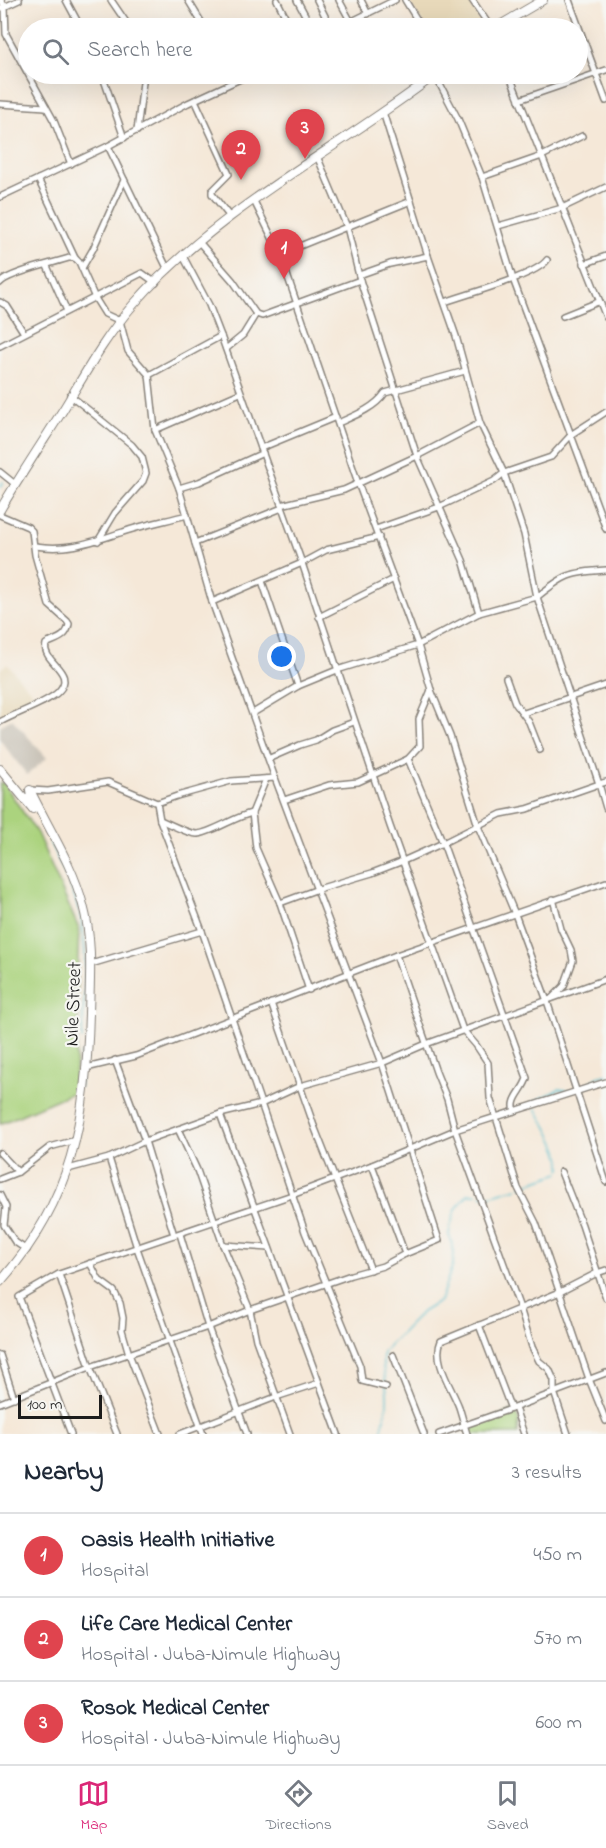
<!DOCTYPE html>
<html lang="en">
<head>
<meta charset="utf-8">
<style>
	body { margin:0; font-family:"Indie Flower",sans-serif; background:#f2f2f3; color:#1f2937 }
	.scale { position:absolute; left:18px; bottom:15px; width:84px; box-sizing:border-box; padding-left:6px; border:3px solid #1c1c1c; border-top:0; font-size:16px; line-height:21px; white-space:nowrap; color:#1c1c1c; -webkit-text-stroke:4px #f6f6f2; paint-order:stroke }
	.you { position:absolute; left:282px; top:657px; width:21px; height:21px; margin:-15px; border:4px solid #fff; border-radius:50%; background:#1a73e8; box-shadow:0 0 0 9px #1a73e833 }
	.badge { display:grid; place-items:center; width:39px; height:39px; border-radius:50%; background:#db2777; color:#fff; font-size:20px; font-weight:700 }
	.pin { position:absolute; translate:-50% -50px; filter:drop-shadow(0 2px 3px #0008) }
	.pin::after { content:''; position:absolute; top:32px; width:21px; height:18px; background:inherit; clip-path:polygon(0 0,100% 0,50% 100%) }
	.list { margin:0; padding:0; list-style:none }
	h2 { display:flex; justify-content:space-between; align-items:center; height:78px; margin:0; padding:0 24px; font-size:26px }
	h2 small { font-size:20px; font-weight:400; color:#747a83 }
	.list li { display:grid; grid-template-columns:39px 1fr auto; gap:18px; align-items:center; box-sizing:border-box; height:84px; padding:0 24px; border-top:2px solid #e0e1e3 }
	.list b { display:block; font-size:22px; white-space:nowrap }
	.list p { margin:0; font-size:20px; white-space:nowrap; color:#747a83 }
	.list em { font-size:20px; font-style:normal; color:#747a83 }
	.icon { flex:none; width:33px; height:33px; fill:none; stroke:currentColor; stroke-width:2; stroke-linecap:round; stroke-linejoin:round }
	.map { position:relative; flex:none; width:606px; height:1434px; overflow:hidden }
	.search { position:absolute; background:#fff; box-shadow:0 6px 24px #0002; left:18px; right:18px; top:18px; height:66px; display:flex; align-items:center; gap:15px; box-sizing:border-box; padding:0 21px; border-radius:33px; color:#747a83; font-size:22px }
	.sheet { height:330px; background:#fff }
	nav { display:flex; justify-content:space-around; align-items:center; box-sizing:border-box; height:84px; border-top:2px solid #e0e1e3; background:#fff; font-size:16px; color:#747a83 }
	nav a { display:grid; justify-items:center; gap:3px }
	nav .on { color:#db2777 }
	.map>svg:first-child { display:block }
	.built { fill:#e8d9ba }
	.industrial { fill:#c9c3b8 }
	.green { fill:#abd37e; stroke:#64784d; stroke-width:1.5 }
	.lines { fill:none; stroke-linecap:round; stroke-linejoin:round }
	.stream { stroke:#52bdcd; stroke-width:1.5 }
	.minor-casing { stroke:#88827a; stroke-width:8 }
	.primary-casing { stroke:#88827a; stroke-width:10 }
	.minor { stroke:#fff; stroke-width:5 }
	.primary { stroke:#fff; stroke-width:8 }
	.labels { text-anchor:middle; stroke-width:4.5; stroke-linejoin:round; paint-order:stroke }
	.street-label { font-size:20px; fill:#1c1c1c; stroke:#f6f6f2 }
</style>
</head>
<body>
<div class="map">
<svg width="606" height="1434" viewBox="0 0 606 1434">
	<rect width="100%" height="100%" fill="#f6f6f2"/>
	<filter id="ink" filterUnits="userSpaceOnUse"><feTurbulence type="fractalNoise" baseFrequency=".0167" numOctaves="2"/><feDisplacementMap in="SourceGraphic" scale="12" xChannelSelector="R" yChannelSelector="G"/><feConvolveMatrix kernelMatrix="1 2 1 2 8 2 1 2 1" color-interpolation-filters="sRGB"/></filter>
	<filter id="wash" filterUnits="userSpaceOnUse"><feTurbulence type="fractalNoise" baseFrequency=".008" numOctaves="4" result="noise"/><feDisplacementMap in="SourceGraphic" scale="24" xChannelSelector="R" yChannelSelector="G"/><feGaussianBlur stdDeviation="1.35" result="paint"/><feColorMatrix in="noise" values="0 0 0 0 0 0 0 0 0 0 0 0 0 0 0 0 0 1.4 0 .05"/><feComposite in="paint" operator="in"/></filter>
	<g filter="url(#wash)">
		<rect width="100%" height="100%" fill="#f5e8d8"/>
		<g class="built">
			<path d="M408,0H470L482,27L479,28H426Z"/>
			<path d="M7,664L34,695L0,718V669Z"/>
		</g>
		<path class="industrial" d="M12,719L47,758L27,775L0,740V726Z"/>
		<g class="green">
			<path d="M3,782L37,833L79,929L77,980L78,1022L74,1092L0,1124V784Z"/>
			<path d="M515,1409L519,1420L518,1434H472L469,1427Z"/>
		</g>
		<g class="lines">
			<g class="stream">
				<path d="M0,487L3,482"/>
				<path d="M50,843C62,867 75,892 81,919C89,958 83,1000 82,1039"/>
				<path d="M586,1086L598,1077L606,1075"/>
				<path d="M79,1087L81,1054"/>
				<path d="M534,1102L559,1089L571,1091"/>
				<path d="M536,1108C544,1123 564,1153 561,1169"/>
				<path d="M521,1186L559,1173"/>
				<path d="M481,1195L489,1196L517,1188"/>
				<path d="M381,1434C383,1421 388,1409 387,1396C387,1381 381,1368 383,1352L422,1312L440,1301L453,1264L454,1252L449,1235L450,1227L456,1209L468,1194H476"/>
			</g>
		</g>
	</g>
	<g filter="url(#ink)">
		<g class="lines">
			<defs>
				<g id="minor">
					<path d="M1,0L5,7L6,34L54,121L71,164"/>
					<path d="M66,0L81,28"/>
					<path d="M111,0L130,28"/>
					<path d="M188,0L205,28"/>
					<path d="M277,0L291,28"/>
					<path d="M297,0L312,28"/>
					<path d="M317,0L331,28"/>
					<path d="M339,0L351,22"/>
					<path d="M361,0L368,14"/>
					<path d="M405,0L422,28"/>
					<path d="M472,0L491,28"/>
					<path d="M569,0L606,101"/>
					<path d="M0,9L19,0"/>
					<path d="M338,28L395,0"/>
					<path d="M102,74L124,138"/>
					<path d="M509,74L606,317"/>
					<path d="M435,75L458,119L482,177L513,279L606,529"/>
					<path d="M195,100L229,174L212,191V194L230,217"/>
					<path d="M519,100L606,70"/>
					<path d="M0,104L46,107"/>
					<path d="M137,131L144,74"/>
					<path d="M108,146L168,270"/>
					<path d="M317,156L347,227L360,280L417,456L463,560L479,613"/>
					<path d="M482,177L542,156L582,136"/>
					<path d="M38,179L75,258"/>
					<path d="M0,197L108,146L188,103L251,74"/>
					<path d="M254,201L280,254L358,483L418,645L431,690L450,736L478,826L515,914L547,1001L606,1182"/>
					<path d="M498,226L562,208L606,187"/>
					<path d="M199,242L233,281L256,314L262,316L360,280"/>
					<path d="M280,254L411,201"/>
					<path d="M183,256L209,305L221,336L302,563L390,826L463,1030L476,1045L488,1063L490,1098L518,1188L536,1223L589,1379L606,1421"/>
					<path d="M584,264L606,256"/>
					<path d="M47,266L67,311"/>
					<path d="M82,268L93,249L124,180"/>
					<path d="M359,275L390,264L428,256"/>
					<path d="M0,283C8,273 54,263 69,258H75L79,262L95,298L105,314L120,321L128,351L149,375L155,430L179,488L212,602L275,778L231,781L177,796L157,803"/>
					<path d="M0,302L7,306L24,333"/>
					<path d="M445,302C466,294 536,276 547,260"/>
					<path d="M563,316L598,302"/>
					<path d="M0,346L142,273L156,283"/>
					<path d="M226,349L243,335L256,314"/>
					<path d="M149,375L221,336"/>
					<path d="M70,395L132,445L142,457L146,473L143,481L115,513L98,541"/>
					<path d="M338,423C354,416 375,408 385,393L465,371"/>
					<path d="M155,430L240,393"/>
					<path d="M261,448L336,417"/>
					<path d="M0,472L15,484"/>
					<path d="M179,488L199,482L263,453"/>
					<path d="M281,505L344,490L417,456L480,423"/>
					<path d="M0,515L28,527L32,531L35,555L49,605L67,621L69,624C67,638 56,639 46,644C41,662 78,672 58,692C47,703 16,713 0,722"/>
					<path d="M376,529L439,507L494,481L504,473L551,457L572,434L606,412"/>
					<path d="M195,543L282,508"/>
					<path d="M35,546C69,551 91,542 123,532C143,525 165,521 187,515"/>
					<path d="M606,570C570,572 564,575 537,597L599,784L606,782"/>
					<path d="M262,581L298,686"/>
					<path d="M212,602L302,563L326,550L379,537"/>
					<path d="M319,617L394,579"/>
					<path d="M506,678L515,703L529,722L540,750"/>
					<path d="M253,713L298,686L337,670L418,645L479,613L537,597L524,534L504,473L480,423L456,336L428,256L383,112"/>
					<path d="M524,713L606,685"/>
					<path d="M270,758L300,745L316,740L332,730L354,722"/>
					<path d="M408,759L443,843L527,1078C524,1090 510,1099 515,1111"/>
					<path d="M266,779L252,813L256,848L280,903L309,990"/>
					<path d="M30,790L48,791L108,782L157,803L160,820L202,931L305,1232L360,1366L362,1381L386,1387"/>
					<path d="M284,800L329,785L358,782L408,759L420,746L419,719L431,690"/>
					<path d="M160,820C168,823 188,834 197,834C210,834 236,816 252,813"/>
					<path d="M280,903L318,889L372,873L403,861L443,843L501,814L527,809L599,784L606,808"/>
					<path d="M396,955L436,1072L447,1099L455,1130L520,1308L532,1347L539,1361L549,1369L554,1380V1392L568,1434"/>
					<path d="M91,964L202,931"/>
					<path d="M552,998L564,986L573,961L571,950L561,929L553,899"/>
					<path d="M271,1003L314,1126L371,1270"/>
					<path d="M115,1060L145,1141L174,1235"/>
					<path d="M86,1068L136,1056L396,955L606,882"/>
					<path d="M220,1114L338,1434"/>
					<path d="M178,1129L197,1170L223,1245L250,1310L256,1340L290,1434"/>
					<path d="M0,1153L18,1172"/>
					<path d="M109,1158L137,1248L203,1434"/>
					<path d="M372,1165L405,1254"/>
					<path d="M68,1169L109,1158L145,1141L220,1114L261,1104L300,1086L382,1063L426,1044L606,979"/>
					<path d="M561,1172L582,1225L606,1298"/>
					<path d="M0,1179L18,1172L50,1147L76,1140"/>
					<path d="M0,1195L6,1207L4,1225L15,1242L27,1250"/>
					<path d="M180,1234L208,1327L247,1434"/>
					<path d="M223,1245L269,1248"/>
					<path d="M90,1263L99,1280L114,1291L120,1303L123,1318L122,1330L129,1354L160,1434"/>
					<path d="M59,1274L90,1367L117,1434"/>
					<path d="M479,1325L511,1409"/>
					<path d="M0,1355L14,1398"/>
					<path d="M393,1355L424,1434"/>
					<path d="M0,1403L90,1367L208,1327L250,1310L351,1275L383,1266L405,1254L439,1240L382,1063L275,778"/>
					<path d="M515,1408L524,1434"/>
					<path d="M71,1434L19,1297L59,1274L292,1195L372,1165L455,1130L606,1082"/>
					<path d="M180,1434L276,1397L319,1383"/>
					<path d="M439,1434L511,1409L606,1373"/>
					<path d="M467,1434C464,1425 462,1416 459,1407C452,1388 432,1361 441,1341L560,1292L597,1273L606,1270"/>
				</g>
				<g id="primary">
					<path d="M495,28L543,0"/>
					<path d="M0,510C20,476 42,443 63,410C85,374 105,337 133,305C218,208 336,151 436,74"/>
					<path d="M0,769L33,809L30,790C48,828 72,863 83,905C93,941 90,976 89,1013C86,1120 73,1200 0,1282"/>
				</g>
			</defs>
			<use href="#minor" class="minor-casing"/>
			<use href="#primary" class="primary-casing"/>
			<use href="#minor" class="minor"/>
			<use href="#primary" class="primary"/>
		</g>
	</g>
	<g class="labels">
		<g class="street-label">
			<text transform="translate(72 1004) rotate(-88)" y="7">Nile Street</text>
		</g>
	</g>
</svg>
<div class="scale">100 m</div>
<div class="you"></div>
<div class="pin badge" style="left:284px;top:279px;background:#e0444e">1</div>
<div class="pin badge" style="left:241px;top:180px;background:#e0444e">2</div>
<div class="pin badge" style="left:305px;top:159px;background:#e0444e">3</div>
<div class="search"><svg class="icon" aria-label="search" viewBox="0 0 24 24"><circle cx="10" cy="10" r="6"/><path d="M15 15l6 6"/></svg>Search here</div>
</div>
<section class="sheet">
<h2>Nearby<small>3 results</small></h2>
<ul class="list">
<li><span class="badge" style="background:#e0444e">1</span><div><b>Oasis Health Initiative</b><p>Hospital</p></div><em>450 m</em></li>
<li><span class="badge" style="background:#e0444e">2</span><div><b>Life Care Medical Center</b><p>Hospital · Juba–Nimule Highway</p></div><em>570 m</em></li>
<li><span class="badge" style="background:#e0444e">3</span><div><b>Rosok Medical Center</b><p>Hospital · Juba–Nimule Highway</p></div><em>600 m</em></li>
</ul>
</section>
<nav>
<a class="on"><svg class="icon" aria-label="map" viewBox="0 0 24 24"><path d="M3 6l6-2 6 2 6-2v14l-6 2-6-2-6 2zM9 4v14M15 6v14"/></svg>Map</a>
<a><svg class="icon" aria-label="directions" viewBox="0 0 24 24"><path d="M12 3l9 9-9 9-9-9zM9 14v-3h6M13 9l2 2-2 2"/></svg>Directions</a>
<a><svg class="icon" aria-label="saved" viewBox="0 0 24 24"><path d="M7 4h10v16l-5-4-5 4z"/></svg>Saved</a>
</nav>
</body>
</html>
